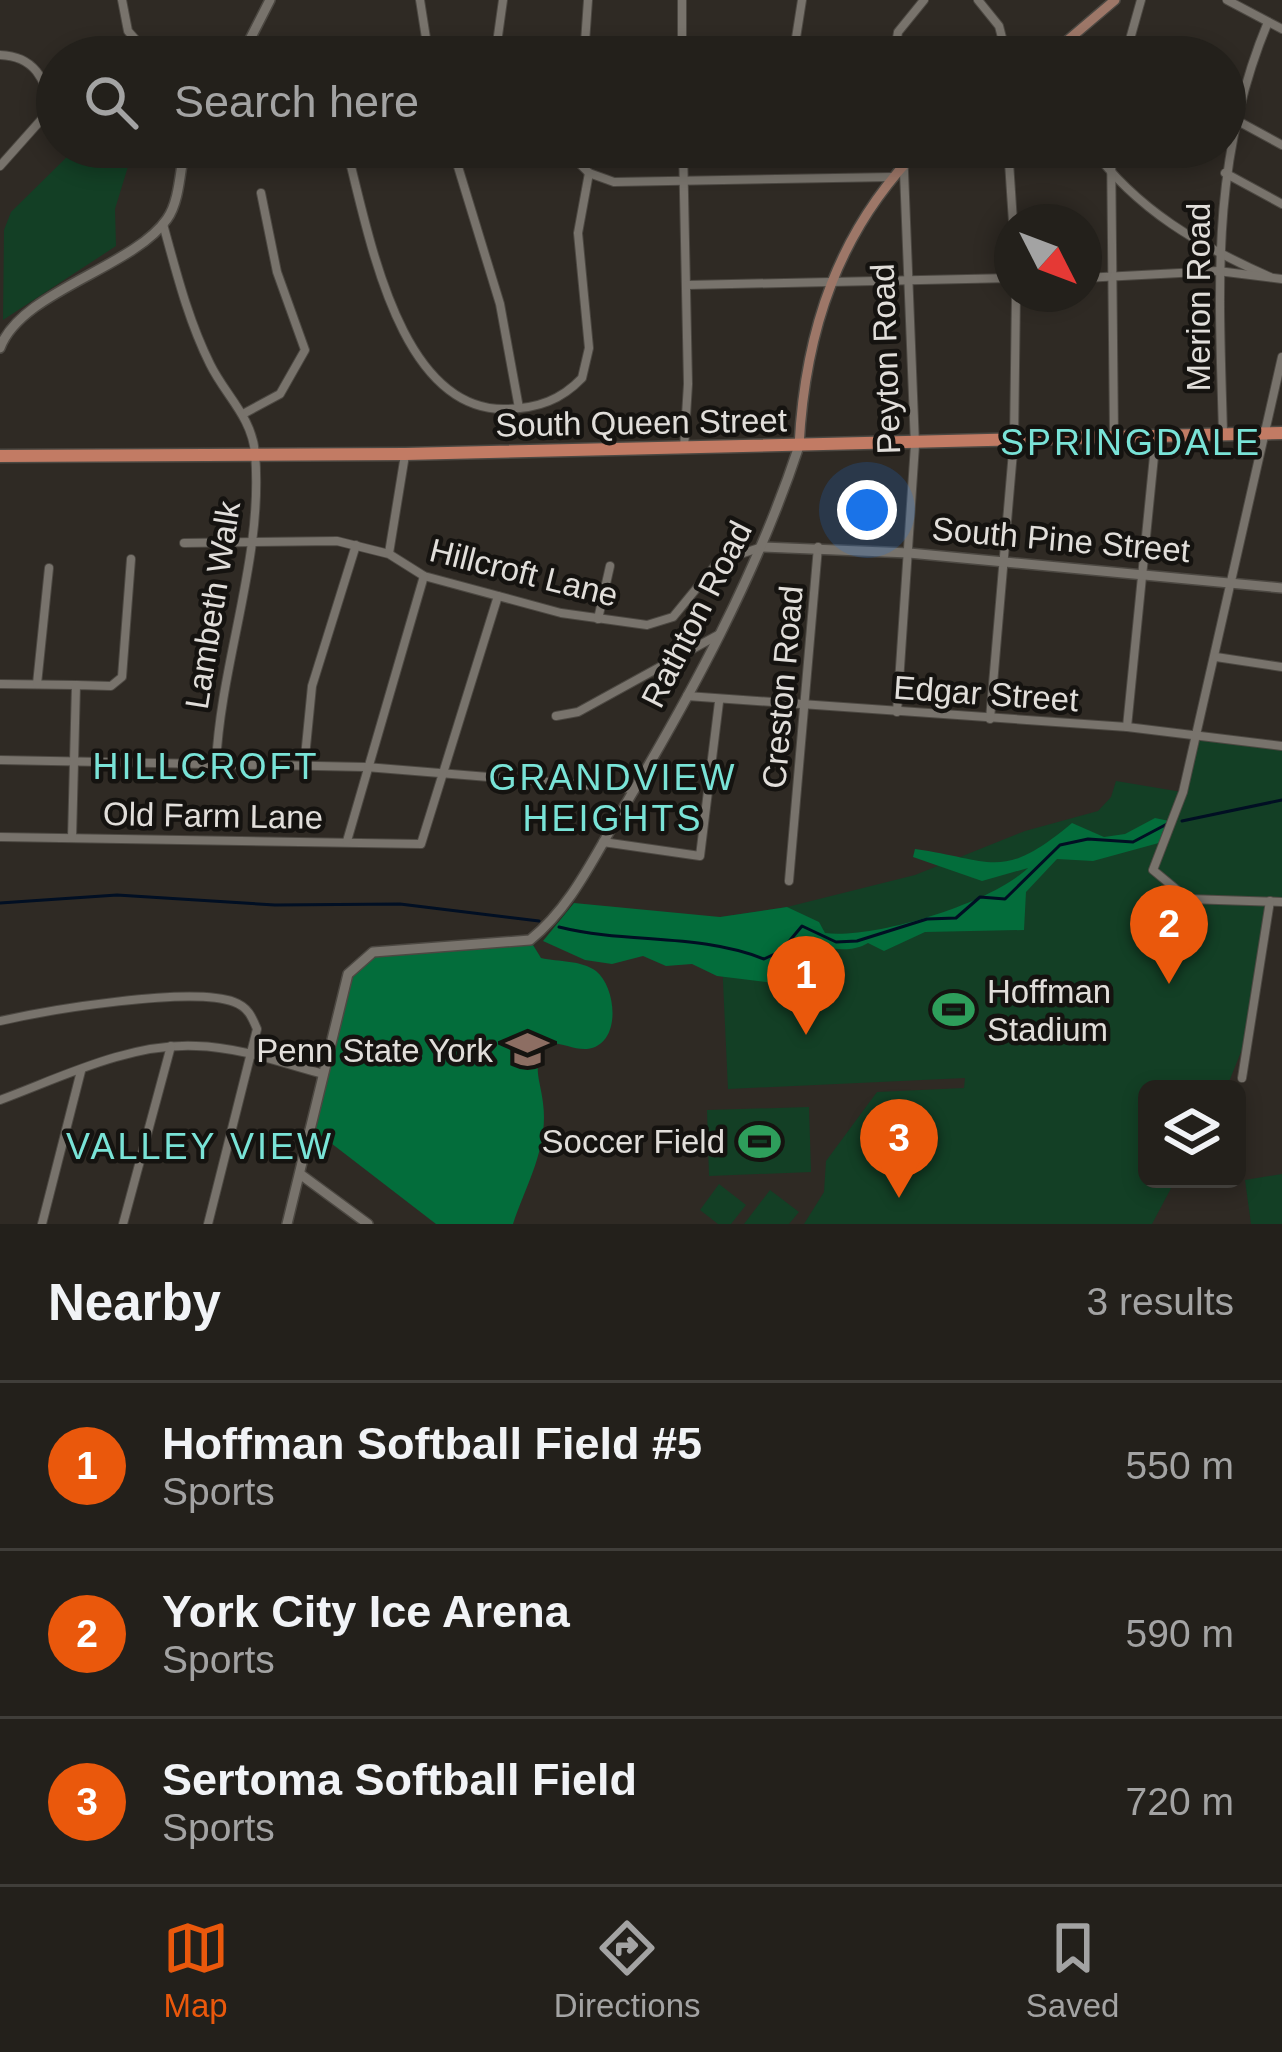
<!DOCTYPE html>
<html lang="en">
<head>
<meta charset="utf-8">
<style>
	body { margin:0; font-family:Helvetica,sans-serif; background:#2f2d28; color:#f1f3f6 }
	.controls { position:absolute; right:36px; bottom:36px; display:grid; overflow:hidden; border-radius:18px; box-shadow:0 6px 18px #0003 }
	.controls button { width:108px; height:108px; display:grid; place-items:center; padding:0; border:0; border-bottom:3px solid #403e3a; background:#23201b; color:#f1f3f6; font:60px sans-serif }
	.compass { position:absolute; left:994px; top:204px; width:108px; height:108px; border-radius:50%; background:#23201b; box-shadow:0 6px 18px #0003; rotate:132deg }
	.you { position:absolute; left:867px; top:510px; width:42px; height:42px; margin:-30px; border:9px solid #fff; border-radius:50%; background:#1a73e8; box-shadow:0 0 0 18px #1a73e833 }
	.badge { display:grid; place-items:center; width:78px; height:78px; border-radius:50%; background:#ea580c; color:#fff; font-size:39px; font-weight:700 }
	.pin { position:absolute; translate:-50% -99px; filter:drop-shadow(0 3px 6px #0008) }
	.pin::after { content:''; position:absolute; top:63px; width:42px; height:36px; background:inherit; clip-path:polygon(0 0,100% 0,50% 100%) }
	.list { margin:0; padding:0; list-style:none }
	h2 { display:flex; justify-content:space-between; align-items:center; height:156px; margin:0; padding:0 48px; font-size:51px }
	h2 small { font-size:39px; font-weight:400; color:#a3a3a3 }
	.list li { display:grid; grid-template-columns:78px 1fr auto; gap:36px; align-items:center; box-sizing:border-box; height:168px; padding:0 48px; border-top:3px solid #403e3a }
	.list b { display:block; font-size:45px; white-space:nowrap }
	.list p { margin:0; font-size:39px; white-space:nowrap; color:#a3a3a3 }
	.list em { font-size:39px; font-style:normal; color:#a3a3a3 }
	.icon { flex:none; width:66px; height:66px; fill:none; stroke:currentColor; stroke-width:2; stroke-linecap:round; stroke-linejoin:round }
	.map { position:relative; flex:none; width:1282px; height:1224px; overflow:hidden }
	.search { position:absolute; background:#23201b; box-shadow:0 6px 18px #0003; left:36px; right:36px; top:36px; height:132px; display:flex; align-items:center; gap:30px; box-sizing:border-box; padding:0 42px; border-radius:66px; color:#a3a3a3; font-size:45px }
	.sheet { height:660px; background:#23201b }
	nav { display:flex; justify-content:space-around; align-items:center; box-sizing:border-box; height:168px; border-top:3px solid #403e3a; background:#23201b; font-size:33px; color:#a3a3a3 }
	nav a { display:grid; justify-items:center; gap:6px }
	nav .on { color:#ea580c }
	.map>svg:first-child { display:block }
	.green { fill:#133f25 }
	.forest { fill:#036d3b }
	.lines { fill:none; stroke-linecap:round; stroke-linejoin:round }
	.stream { stroke:#010f23; stroke-width:3 }
	.minor-casing { stroke:#4c4842; stroke-width:10 }
	.tertiary-casing { stroke:#4c4842; stroke-width:12 }
	.secondary-casing { stroke:#4c4842; stroke-width:12 }
	.primary-casing { stroke:#4c4842; stroke-width:15 }
	.minor { stroke:#78736c; stroke-width:8 }
	.tertiary { stroke:#78736c; stroke-width:9 }
	.secondary { stroke:#9d7768; stroke-width:9 }
	.primary { stroke:#c27b64; stroke-width:12 }
	.labels { text-anchor:middle; stroke-width:9; stroke-linejoin:round; paint-order:stroke }
	.street-label { font-size:33px; fill:#e1deda; stroke:#151310 }
	.poi-label { font-size:33px; fill:#e1deda; stroke:#151310; text-anchor:end }
	.neighbourhood-label { font-size:36px; letter-spacing:3px; fill:#79e3d7; stroke:#151310 }
</style>
</head>
<body>
<div class="map">
<svg width="1282" height="1224" viewBox="0 0 1282 1224">
	<rect width="100%" height="100%" fill="#2f2a24"/>
	<g class="green">
		<path d="M77,147H134L115,209L116,246L3,320L4,230L11,212Z"/>
		<path d="M1196,734L1282,746V902L1271,901L1247,1037L1226,1089H1147V1179H1176L1152,1224H804L824,1192L826,1161L877,1092L964,1088L965,1078L728,1089L720,917L787,907L915,875L1025,831L1098,811L1111,797L1116,781L1182,792Z"/>
		<path d="M809,1107L811,1172L709,1176L707,1110Z"/>
		<path d="M1282,1174V1224H1251L1245,1180Z"/>
		<path d="M719,1184L746,1205L731,1224H718L700,1210Z"/>
		<path d="M770,1190L799,1212L789,1224H744Z"/>
	</g>
	<g class="forest">
		<path d="M1155,818L1174,822L1166,841L1093,861L1057,859L1026,892L1024,930L925,932L884,951L868,943C848,955 823,947 801,941L790,952L782,984L717,976L692,964L666,966L643,956L612,964L585,960L543,941L574,903L720,917L787,907L819,922L825,933C876,939 991,903 1028,868L982,881L913,857L915,849C993,860 1002,882 1072,823L1104,837L1125,834Z"/>
		<path d="M530,940L541,958C559,962 581,960 596,971C617,988 622,1045 587,1049C575,1050 563,1043 550,1043L539,1055C535,1074 541,1084 543,1103C549,1147 526,1185 513,1224H436L314,1130L348,974L373,952Z"/>
	</g>
	<g class="lines">
		<g class="stream">
			<path d="M1182,821L1282,800"/>
			<path d="M0,903L117,895L275,905L400,904L539,921"/>
			<path d="M559,927C627,944 699,933 764,959L781,951L802,926L836,942L857,941L927,919L956,918L980,897L1005,899L1060,845L1088,839L1133,842L1167,824"/>
		</g>
		<defs>
			<g id="minor">
				<path d="M122,0L128,31L151,57"/>
				<path d="M420,0L429,57"/>
				<path d="M682,0V57"/>
				<path d="M978,0L999,26L1007,57"/>
				<path d="M1227,0L1282,29"/>
				<path d="M0,55C33,56 48,79 49,111L0,166"/>
				<path d="M495,57L503,0"/>
				<path d="M584,57L588,0"/>
				<path d="M793,57L802,0"/>
				<path d="M894,57L898,32L924,0"/>
				<path d="M1125,57L1141,0"/>
				<path d="M1225,114L1282,145"/>
				<path d="M346,147C368,227 397,414 508,409C538,408 561,400 582,378L589,348L578,233L589,173"/>
				<path d="M452,147L500,304L519,408"/>
				<path d="M563,147L589,173L614,182L892,177"/>
				<path d="M683,147L688,384L684,448"/>
				<path d="M1008,147L1013,222"/>
				<path d="M1091,147C1137,210 1200,246 1270,277"/>
				<path d="M1111,147L1114,437"/>
				<path d="M1225,173L1282,204"/>
				<path d="M163,224C176,271 188,320 210,364C225,395 252,417 255,453C264,557 221,660 216,764"/>
				<path d="M1084,278L1218,271L1282,279"/>
				<path d="M687,285L1012,278"/>
				<path d="M1282,357L1183,792L1153,870L1188,899L1282,902"/>
				<path d="M243,414L280,394L305,350L277,272L261,193"/>
				<path d="M1223,433C1219,287 1210,161 1268,22"/>
				<path d="M184,543L337,541L389,554L424,576L561,613L647,625L673,617L719,561L762,547"/>
				<path d="M389,553L405,455"/>
				<path d="M598,619L610,566"/>
				<path d="M1216,657L1282,667"/>
				<path d="M0,684L76,685"/>
				<path d="M37,684L49,568"/>
				<path d="M687,696L1127,727L1282,746"/>
				<path d="M897,712L915,445L903,147"/>
				<path d="M556,716L578,712L718,635"/>
				<path d="M990,719L1014,440L1016,294"/>
				<path d="M1127,727L1156,436"/>
				<path d="M0,760L366,767L634,789"/>
				<path d="M304,767L312,686L356,545"/>
				<path d="M0,837L421,844L498,596"/>
				<path d="M72,838L76,685L111,686L122,677L131,559"/>
				<path d="M347,841L424,576"/>
				<path d="M603,842L700,856L719,702"/>
				<path d="M789,881L818,547"/>
				<path d="M0,1021C48,1010 191,986 234,1002C248,1007 252,1017 257,1029L208,1224"/>
				<path d="M1242,1078L1270,901"/>
				<path d="M0,1100C62,1077 129,1043 196,1046C239,1047 282,1063 323,1074"/>
				<path d="M42,1224L81,1071"/>
				<path d="M123,1224L171,1046"/>
			</g>
			<g id="tertiary">
				<path d="M241,57L270,0"/>
				<path d="M0,348C21,291 133,268 167,219C180,201 180,168 185,147"/>
				<path d="M763,547L909,553L1282,588"/>
				<path d="M300,1174L368,1224"/>
				<path d="M287,1224L348,974L373,952L530,940C572,906 593,858 621,812C691,695 756,576 799,446"/>
			</g>
			<g id="secondary">
				<path d="M1048,57L1115,0"/>
				<path d="M799,446C805,331 838,230 921,147"/>
			</g>
			<path id="primary" d="M0,456L405,454L1282,433"/>
		</defs>
		<use href="#minor" class="minor-casing"/>
		<use href="#tertiary" class="tertiary-casing"/>
		<use href="#secondary" class="secondary-casing"/>
		<use href="#primary" class="primary-casing"/>
		<use href="#minor" class="minor"/>
		<use href="#tertiary" class="tertiary"/>
		<use href="#secondary" class="secondary"/>
		<use href="#primary" class="primary"/>
	</g>
	<defs>
		<symbol id="stadium-bare" viewBox="-9 -9 18 18"><path d="M0-5a6.5 5 0 1 0 0 10a6.5 5 0 1 0 0-10ZM-3.5-1.8h7v3.6h-7Z" fill="#2e9e5b" stroke="#151310" stroke-width="2.5" paint-order="stroke"/></symbol>
		<symbol id="university-bare" viewBox="-9 -9 18 18"><path d="M0-5L7-2L0 1L-7-2ZM-4 1L0 2.5L4 1V4Q0 6-4 4Z" fill="#8d6e63" stroke="#151310" stroke-width="2.5" paint-order="stroke"/></symbol>
	</defs>
	<g fill-rule="evenodd">
		<use href="#stadium-bare" x="924" y="980" width="59" height="59"/>
		<use href="#university-bare" x="498" y="1020" width="59" height="59"/>
		<use href="#stadium-bare" x="730" y="1112" width="59" height="59"/>
	</g>
	<g class="labels">
		<g class="street-label">
			<text transform="translate(1198 297) rotate(-90)" y="12">Merion Road</text>
			<text transform="translate(885 359) rotate(-92)" y="12">Peyton Road</text>
			<text transform="translate(641 422) rotate(-1)" y="12">South Queen Street</text>
			<text transform="translate(1061 539) rotate(5)" y="12">South Pine Street</text>
			<text transform="translate(524 572) rotate(14)" y="12">Hillcroft Lane</text>
			<text transform="translate(212 605) rotate(-81)" y="12">Lambeth Walk</text>
			<text transform="translate(696 614) rotate(-63)" y="12">Rathton Road</text>
			<text transform="translate(782 687) rotate(-85)" y="12">Creston Road</text>
			<text transform="translate(986 693) rotate(4)" y="12">Edgar Street</text>
			<text transform="translate(213 815) rotate(1)" y="12">Old Farm Lane</text>
		</g>
		<g class="poi-label">
			<text x="987" y="1003" text-anchor="start">Hoffman<tspan x="987" dy="38">Stadium</tspan></text>
			<text x="493" y="1062">Penn State York</text>
			<text x="725" y="1153">Soccer Field</text>
		</g>
		<g class="neighbourhood-label">
			<text x="1131" y="455">SPRINGDALE</text>
			<text x="206" y="779">HILLCROFT</text>
			<text x="613" y="790">GRANDVIEW<tspan x="613" dy="41">HEIGHTS</tspan></text>
			<text x="200" y="1159">VALLEY VIEW</text>
		</g>
	</g>
</svg>
<div class="controls">
<button><svg class="icon" aria-label="layers" viewBox="0 0 24 24"><path d="M12 4l9 5-9 5-9-5zM3 14l9 5 9-5"/></svg></button>
</div>
<svg class="compass" viewBox="-18 -18 36 36"><path d="M0-13l5 13h-10z" fill="#e53935"/><path d="M0 13l5-13h-10z" fill="#a3a3a3"/></svg>
<div class="you"></div>
<div class="pin badge" style="left:806px;top:1035px">1</div>
<div class="pin badge" style="left:1169px;top:984px">2</div>
<div class="pin badge" style="left:899px;top:1198px">3</div>
<div class="search"><svg class="icon" aria-label="search" viewBox="0 0 24 24"><circle cx="10" cy="10" r="6"/><path d="M15 15l6 6"/></svg>Search here</div>
</div>
<section class="sheet">
<h2>Nearby<small>3 results</small></h2>
<ul class="list">
<li><span class="badge">1</span><div><b>Hoffman Softball Field #5</b><p>Sports</p></div><em>550 m</em></li>
<li><span class="badge">2</span><div><b>York City Ice Arena</b><p>Sports</p></div><em>590 m</em></li>
<li><span class="badge">3</span><div><b>Sertoma Softball Field</b><p>Sports</p></div><em>720 m</em></li>
</ul>
</section>
<nav>
<a class="on"><svg class="icon" aria-label="map" viewBox="0 0 24 24"><path d="M3 6l6-2 6 2 6-2v14l-6 2-6-2-6 2zM9 4v14M15 6v14"/></svg>Map</a>
<a><svg class="icon" aria-label="directions" viewBox="0 0 24 24"><path d="M12 3l9 9-9 9-9-9zM9 14v-3h6M13 9l2 2-2 2"/></svg>Directions</a>
<a><svg class="icon" aria-label="saved" viewBox="0 0 24 24"><path d="M7 4h10v16l-5-4-5 4z"/></svg>Saved</a>
</nav>
</body>
</html>
